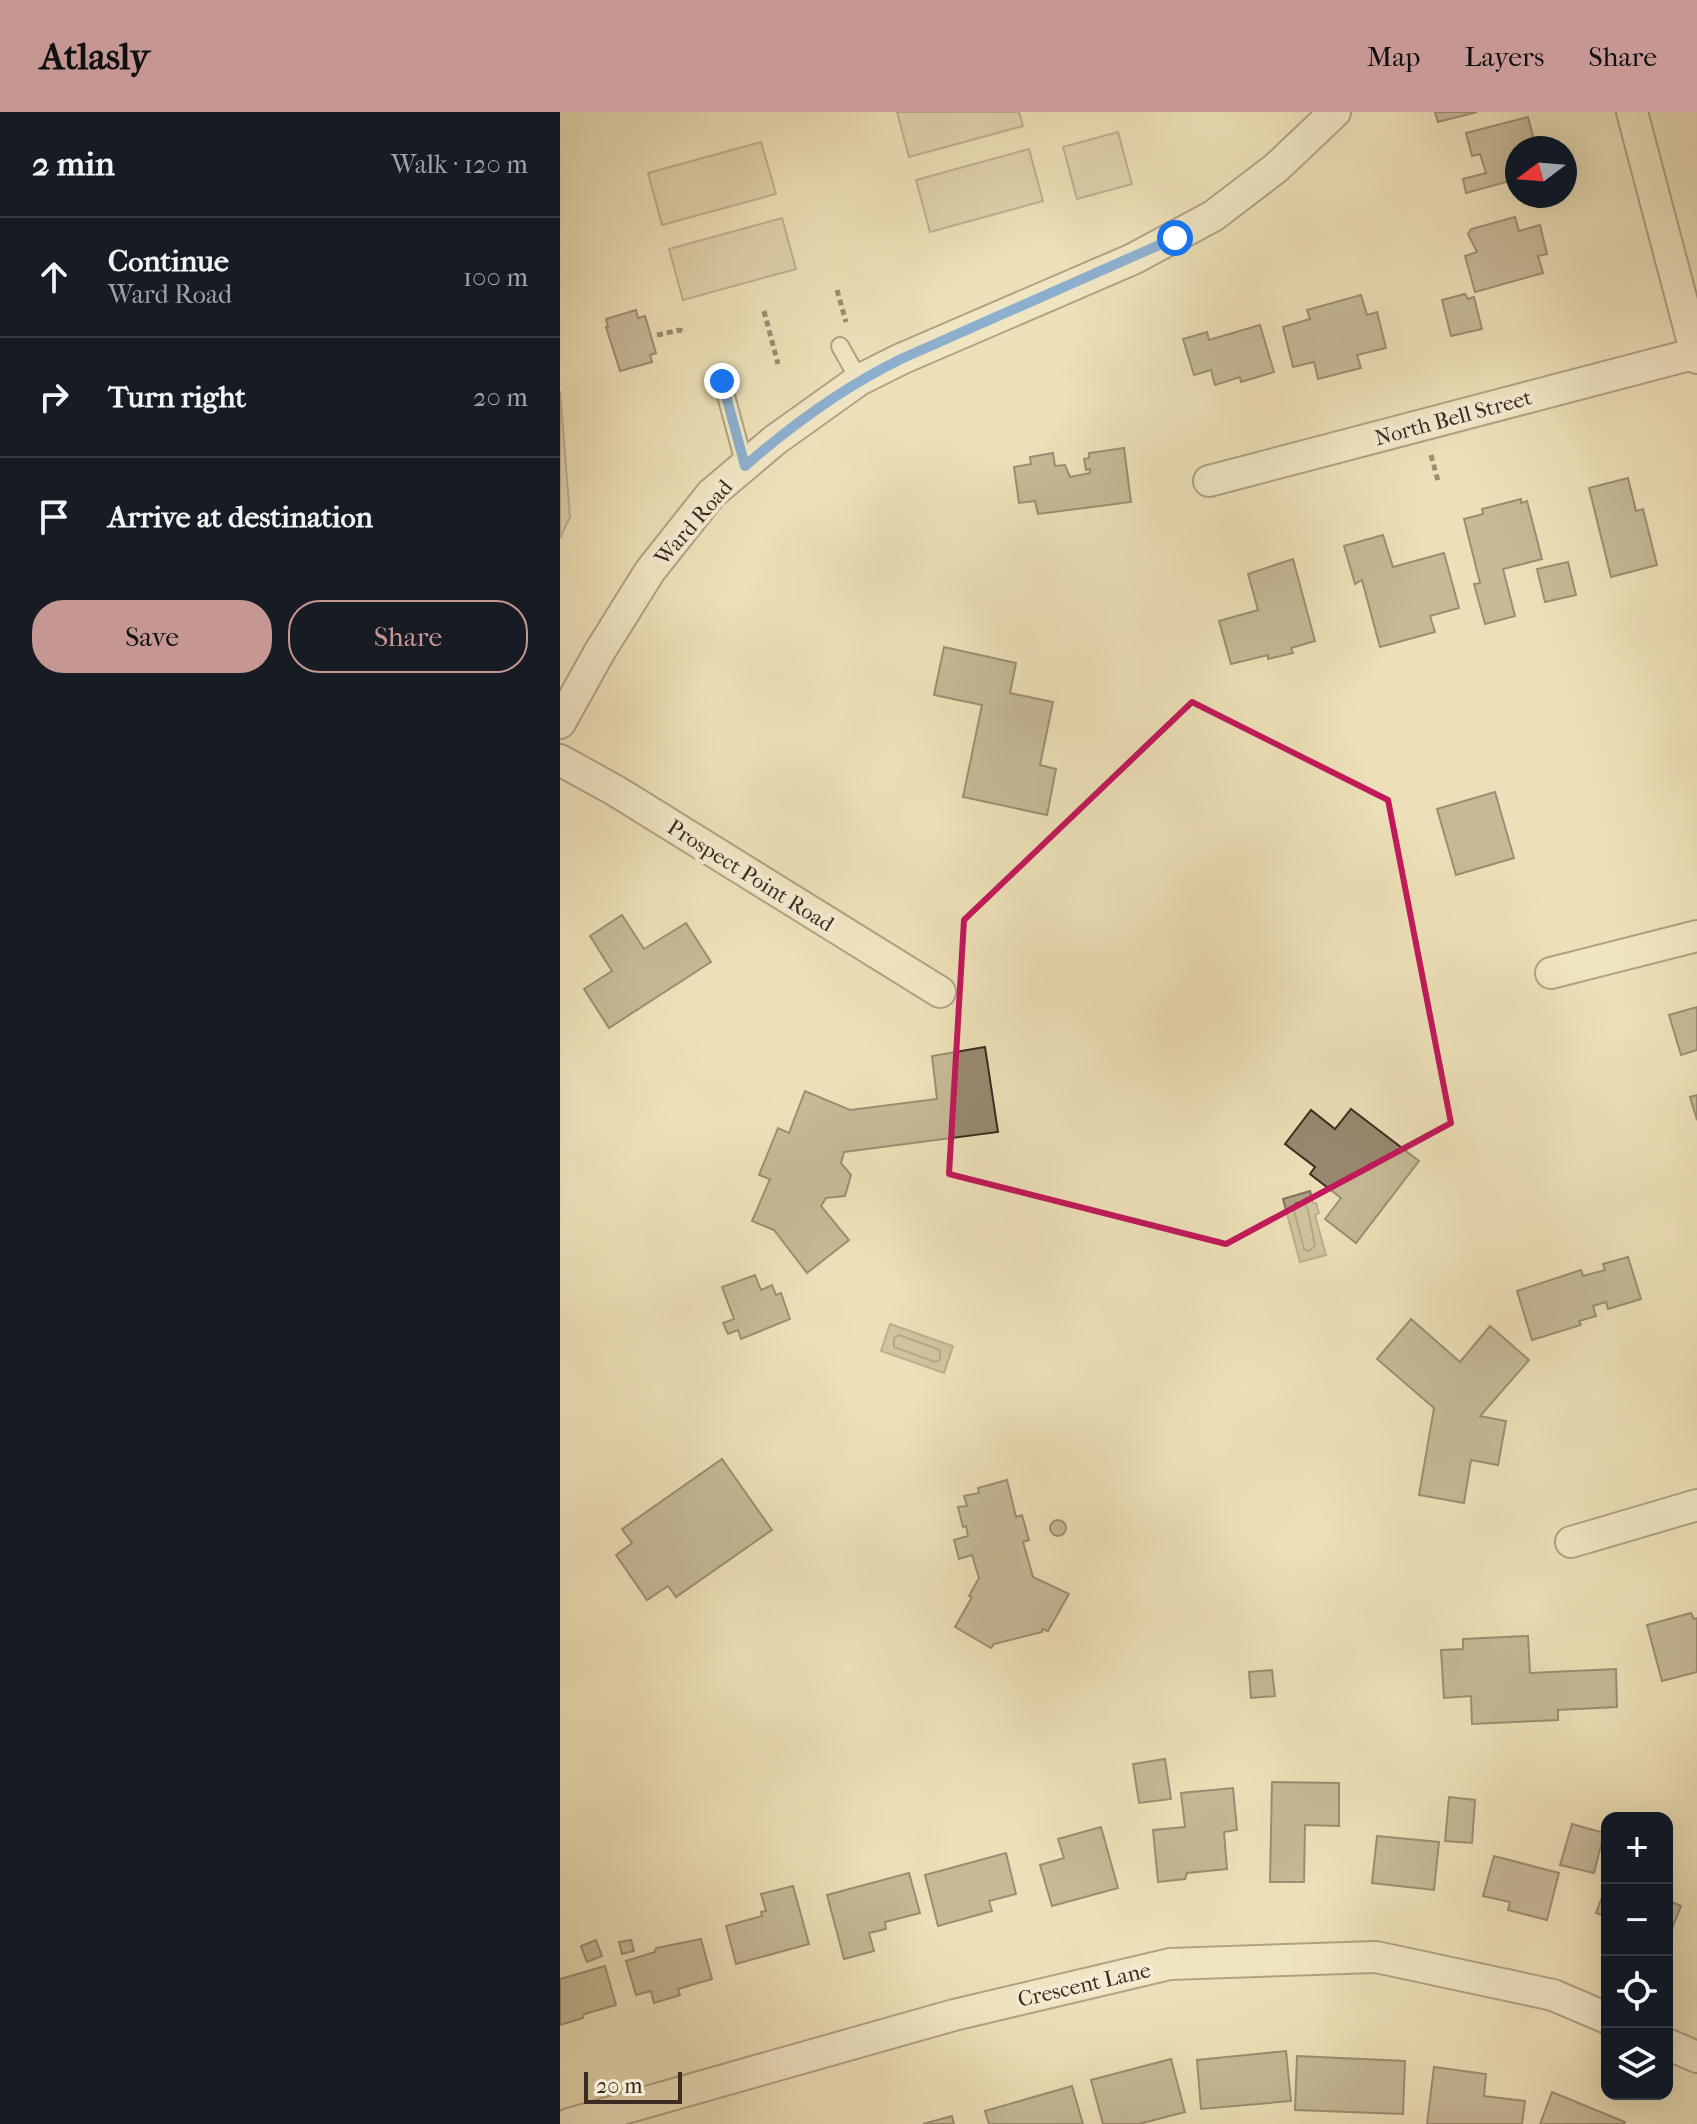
<!DOCTYPE html>
<html lang="en">
<head>
<meta charset="utf-8">
<style>
	body { margin:0; font-family:"IM FELL French Canon",serif; background:#242831; color:#f1f3f6 }
	.controls { position:absolute; right:24px; bottom:24px; display:grid; overflow:hidden; border-radius:16px; box-shadow:0 8px 32px #0002 }
	.controls button { width:72px; height:72px; display:grid; place-items:center; padding:0; border:0; border-bottom:2px solid #363941; background:#171b24; color:#f1f3f6; font:40px sans-serif }
	.compass { position:absolute; left:945px; top:24px; width:72px; height:72px; border-radius:50%; background:#171b24; box-shadow:0 8px 32px #0002; rotate:254deg }
	.scale { position:absolute; left:24px; bottom:20px; width:98px; box-sizing:border-box; padding-left:8px; border:4px solid #3b2b20; border-top:0; font-size:22px; line-height:28px; white-space:nowrap; color:#3b2b20; -webkit-text-stroke:6px #f3ebd1; paint-order:stroke }
	.stop { position:absolute; width:24px; height:24px; margin:-18px; border:6px solid #1a73e8; border-radius:50%; background:#fff }
	.stop.end { background:#1a73e8; border-color:#fff; box-shadow:0 2px 8px #0008 }
	.list { margin:0; padding:0; list-style:none }
	h2 { display:flex; justify-content:space-between; align-items:center; height:104px; margin:0; padding:0 32px; font-size:34px }
	h2 small { font-size:26px; font-weight:400; color:#9ea1a6 }
	.list li { display:grid; grid-template-columns:52px 1fr auto; gap:24px; align-items:center; box-sizing:border-box; height:120px; padding:0 32px; border-top:2px solid #363941 }
	.list b { display:block; font-size:30px; white-space:nowrap }
	.list p { margin:0; font-size:26px; white-space:nowrap; color:#9ea1a6 }
	.list em { font-size:26px; font-style:normal; color:#9ea1a6 }
	.actions { display:flex; gap:16px; padding:24px 32px }
	.actions a { flex:1; padding:18px 0; border:2px solid #c59692; border-radius:32px; text-align:center; font-size:28px; color:#c59692 }
	.actions .main { background:#c59692; color:#111 }
	.icon { flex:none; width:44px; height:44px; fill:none; stroke:currentColor; stroke-width:2; stroke-linecap:round; stroke-linejoin:round }
	.map { position:relative; flex:none; width:1137px; height:2012px; overflow:hidden }
	header { display:flex; align-items:center; gap:48px; box-sizing:border-box; height:112px; padding:0 40px; background:#c59692; color:#111 }
	header strong { font-size:38px }
	nav { display:flex; gap:44px; margin-inline-start:auto; font-size:28px }
	main { display:flex }
	aside { flex:1; background:#171b24 }
	.map>svg:first-child { display:block }
	.green { fill:#cfc19e; stroke:#85765f; stroke-width:2 }
	.water { fill:#b0a284; stroke:#81725c; stroke-width:2 }
	.lines { fill:none; stroke-linecap:round; stroke-linejoin:round }
	.shore { stroke:#766652; stroke-width:2 }
	.building { fill:#98896f; stroke:#3b2b20; stroke-width:2 }
	.lane-casing { stroke:#685846; stroke-width:20 }
	.street-casing { stroke:#685846; stroke-width:34 }
	.path { stroke:#3b2b20; stroke-width:5; stroke-dasharray:6 4; stroke-linecap:butt }
	.lane { stroke:#f3ebd1; stroke-width:16 }
	.street { stroke:#f3ebd1; stroke-width:30 }
	.route { stroke:#1a73e8; stroke-width:10 }
	.marked { fill:none; stroke:#c2185b; stroke-width:6; stroke-linejoin:round }
	.labels { text-anchor:middle; stroke-width:8; stroke-linejoin:round; paint-order:stroke }
	.street-label { font-size:22px; fill:#3b2b20; stroke:#f3ebd1 }
</style>
</head>
<body>
<header>
<strong>Atlasly</strong>
<nav><a>Map</a><a>Layers</a><a>Share</a></nav>
</header>
<main>
<aside>
<h2>2 min<small>Walk · 120 m</small></h2>
<ul class="list">
<li><svg class="icon" aria-label="ahead" viewBox="0 0 24 24"><path d="M12 20V5M6 11l6-6 6 6"/></svg><div><b>Continue</b><p>Ward Road</p></div><em>100 m</em></li>
<li><svg class="icon" aria-label="right" viewBox="0 0 24 24"><path d="M7 20v-9h11M14 6l5 5-5 5"/></svg><div><b>Turn right</b></div><em>20 m</em></li>
<li><svg class="icon" aria-label="arrive" viewBox="0 0 24 24"><path d="M6 21V4h12l-3 4 3 4H6"/></svg><div><b>Arrive at destination</b></div></li>
</ul>
<div class="actions"><a class="main">Save</a><a>Share</a></div>
</aside>
<div class="map">
<svg width="1137" height="2012" viewBox="0 0 1137 2012">
	<rect width="100%" height="100%" fill="#ede0b8"/>
	<filter id="stains"><feTurbulence type="fractalNoise" baseFrequency=".0025" numOctaves="4"/><feColorMatrix values="0 0 0 0 .2 0 0 0 0 .09 0 0 0 0 .02 0 0 0 .5 -.17"/></filter>
	<radialGradient id="worn" r=".72"><stop offset=".6" stop-color="#630" stop-opacity="0"/><stop offset="1" stop-color="#630" stop-opacity=".3"/></radialGradient>
	<g class="green">
		<path d="M337,0H459L463,14L349,45Z"/>
		<path d="M558,20L572,72L517,87L503,35Z"/>
		<path d="M201,30L216,82L102,113L88,61Z"/>
		<path d="M469,37L483,89L370,120L356,68Z"/>
		<path d="M222,106L236,157L123,188L109,137Z"/>
		<path d="M0,279L10,405L0,426Z"/>
	</g>
	<g class="water">
		<path d="M750,1079L753,1091H756L759,1101L755,1103L766,1143L740,1150L723,1087Z"/>
		<path d="M330,1212L393,1234L384,1261L321,1239Z"/>
	</g>
	<g class="lines">
		<g class="shore">
			<path d="M744,1090L748,1098L755,1134L749,1139L744,1137L733,1095L736,1091Z"/>
			<path d="M339,1223L380,1238V1248L375,1250L334,1235V1226Z"/>
		</g>
	</g>
	<g class="building">
		<path d="M875,0H917L878,10Z"/>
		<path d="M968,5L976,36H957V67L906,81L903,67L926,61L920,42L912,44L906,21Z"/>
		<path d="M955,105L959,119L980,113L987,142L978,144L983,161L915,180L905,144L917,140L908,122L911,117Z"/>
		<path d="M905,182L908,187L914,185L922,217L891,224L882,188Z"/>
		<path d="M801,183L807,203L817,200L826,236L797,243L801,256L758,267L754,250L733,255L723,215L750,207L747,198Z"/>
		<path d="M76,198L78,206L85,204L96,241L90,243L92,250L60,259L46,215H48L46,207Z"/>
		<path d="M700,213L714,260L681,270L680,265L655,273L651,258L634,263L623,227L647,220L649,228Z"/>
		<path d="M564,336L571,390L478,402L475,389L459,391L454,355L471,352L470,345L493,341L495,354L505,353L510,365L530,361V357L526,358L524,347L529,346V341Z"/>
		<path d="M1068,366L1076,399L1083,397L1097,453L1051,465L1029,376Z"/>
		<path d="M961,387V391L967,389L982,447L943,457L955,504L925,512L914,472L920,471L904,407L923,402L922,397Z"/>
		<path d="M823,423L833,455L884,441L899,496L870,504L875,520L820,535L802,468L795,472L784,434Z"/>
		<path d="M733,447L755,529L731,536L733,541L708,547V543L671,552L659,509L698,498L688,462Z"/>
		<path d="M1008,450L1016,483L985,490L977,457Z"/>
		<path d="M384,535L456,551L450,581L493,590L480,653L496,657L487,703L403,685L422,593L374,583Z"/>
		<path d="M935,680L954,746L896,763L877,697Z"/>
		<path d="M62,803L84,837L126,811L151,850L49,916L24,877L52,859L30,824Z"/>
		<path d="M1137,895V938L1121,943L1109,903Z"/>
		<path d="M425,935L438,1020L284,1040L281,1051L291,1063L285,1084L266,1086L261,1094L289,1128L247,1161L214,1118L192,1109L210,1067L199,1063L218,1016L229,1021L245,979L290,998L377,987L372,944Z"/>
		<path d="M1137,983V1008L1130,985Z"/>
		<path d="M791,997L859,1049L796,1131L765,1107L781,1086L750,1062L755,1055L725,1032L751,998L775,1017Z"/>
		<path d="M1068,1145L1081,1187L1048,1197L1046,1190L1033,1194L1036,1204L1019,1209L1021,1213L972,1228L957,1179L1021,1158L1023,1164L1045,1158L1043,1152Z"/>
		<path d="M195,1163L201,1178L212,1173L216,1183L221,1181L230,1207L181,1227L178,1218L168,1222L163,1211L174,1207L162,1175Z"/>
		<path d="M851,1207L900,1250L930,1214L969,1248L920,1304L946,1309L938,1353L911,1348L904,1391L859,1383L874,1296L817,1247Z"/>
		<path d="M162,1347L212,1418L116,1485L108,1474L87,1488L56,1443L72,1431L62,1417Z"/>
		<path d="M447,1368L456,1405L462,1403L469,1428L463,1430L473,1465L509,1482L488,1519L482,1517V1520L434,1532L431,1536L395,1515L412,1485L409,1484L419,1466L412,1443L399,1447L394,1428L408,1424L406,1414L403,1415L398,1395L407,1394L404,1384L419,1381L418,1376Z"/>
		<circle cx="498" cy="1416" r="8"/>
		<path d="M1131,1501L1134,1507L1137,1506V1560L1102,1569L1087,1513Z"/>
		<path d="M968,1524L970,1561L1056,1557L1057,1595L998,1598V1608L912,1612L911,1584L884,1586L881,1538L903,1537V1527Z"/>
		<path d="M712,1558L715,1584L691,1586L689,1560Z"/>
		<path d="M605,1647L611,1687L579,1691L573,1652Z"/>
		<path d="M712,1670L779,1671V1714L745,1713L744,1770H710Z"/>
		<path d="M673,1676L677,1718L664,1720L667,1757L627,1761L625,1767L598,1770L593,1718L625,1715L621,1681Z"/>
		<path d="M889,1685L915,1688L912,1731L885,1729Z"/>
		<path d="M1012,1712L1044,1721L1034,1761L1000,1753Z"/>
		<path d="M541,1715L558,1776L492,1794L480,1753L504,1746L498,1727Z"/>
		<path d="M817,1724L879,1730L874,1778L812,1771Z"/>
		<path d="M446,1741L456,1782L429,1789L432,1799L378,1814L365,1763Z"/>
		<path d="M934,1744L999,1761L987,1808L948,1798L950,1790L923,1784Z"/>
		<path d="M349,1761L360,1801L325,1810L326,1817L309,1821L314,1839L284,1847L267,1783Z"/>
		<path d="M1047,1772V1805L1036,1801Z"/>
		<path d="M233,1774L249,1832L176,1852L166,1814L202,1804L201,1800L206,1799L201,1782Z"/>
		<path d="M1107,1788L1121,1794L1107,1829Z"/>
		<path d="M141,1827L152,1867L118,1877L120,1883L94,1891L91,1879L76,1883L66,1849L95,1840L96,1836Z"/>
		<path d="M36,1828L42,1844L27,1850L21,1834Z"/>
		<path d="M71,1828L74,1839L62,1842L59,1830Z"/>
		<path d="M45,1854L56,1893L24,1902L23,1906L0,1913V1867Z"/>
		<path d="M726,1939L731,1989L641,1997L637,1948Z"/>
		<path d="M737,1944L845,1949L843,2002L735,1998Z"/>
		<path d="M611,1947L625,2000L579,2012H543L531,1968Z"/>
		<path d="M874,1955L926,1962L924,1984L965,1989L962,2012H867Z"/>
		<path d="M512,1974L523,2012H429L425,1999Z"/>
		<path d="M992,1980L1065,2010L1064,2012H980Z"/>
		<path d="M392,2004L394,2012H363Z"/>
	</g>
	<g class="lines">
		<defs>
			<g id="lane">
				<path d="M280,234L299,268"/>
				<path d="M162,269L185,354"/>
			</g>
			<g id="street">
				<path d="M1072,0L1137,246"/>
				<path d="M649,369L1137,241"/>
				<path d="M0,611L40,539L90,459L151,382L215,328L299,268L341,247L573,147L653,104L716,56L775,0"/>
				<path d="M0,648L56,679L380,880"/>
				<path d="M991,861L1137,824"/>
				<path d="M1011,1430L1137,1393"/>
				<path d="M1107,1932L1137,1945"/>
				<path d="M9,2012L394,1903L610,1852L816,1845L993,1883L1047,1906"/>
			</g>
		</defs>
		<use href="#lane" class="lane-casing"/>
		<use href="#street" class="street-casing"/>
		<g class="path">
			<path d="M277,178L286,210"/>
			<path d="M204,199L218,252"/>
			<path d="M97,223L120,218L126,220"/>
			<path d="M871,343L878,369"/>
		</g>
		<use href="#lane" class="lane"/>
		<use href="#street" class="street"/>
	</g>
	<g class="lines">
		<path class="route" d="M162,269L185,354C233,312 284,275 341,247L615,126"/>
	</g>
	<path d="M0 0H1137V2012H0ZM632,590L828,688L891,1011L666,1132L389,1062L404,808Z" fill="#ede0b8" fill-opacity=".55" fill-rule="evenodd"/>
	<path class="marked" d="M632,590L828,688L891,1011L666,1132L389,1062L404,808Z"/>
	<g class="labels">
		<g class="street-label">
			<text transform="translate(893 305) rotate(-15)" y="8">North Bell Street</text>
			<text transform="translate(133 410) rotate(-49)" y="8">Ward Road</text>
			<text transform="translate(191 763) rotate(32)" y="8">Prospect Point Road</text>
			<text transform="translate(524 1872) rotate(-13)" y="8">Crescent Lane</text>
		</g>
	</g>
	<rect width="100%" height="100%" filter="url(#stains)"/>
	<rect width="100%" height="100%" fill="url(#worn)"/>
</svg>
<div class="controls">
<button>+</button>
<button>−</button>
<button><svg class="icon" aria-label="locate" viewBox="0 0 24 24"><circle cx="12" cy="12" r="6"/><path d="M12 2v4M12 18v4M2 12h4M18 12h4"/></svg></button>
<button><svg class="icon" aria-label="layers" viewBox="0 0 24 24"><path d="M12 4l9 5-9 5-9-5zM3 14l9 5 9-5"/></svg></button>
</div>
<svg class="compass" viewBox="-18 -18 36 36"><path d="M0-13l5 13h-10z" fill="#e53935"/><path d="M0 13l5-13h-10z" fill="#9ea1a6"/></svg>
<div class="scale">20 m</div>
<div class="stop" style="left:615px;top:126px"></div>
<div class="stop end" style="left:162px;top:269px"></div>
</div>
</main>
</body>
</html>
